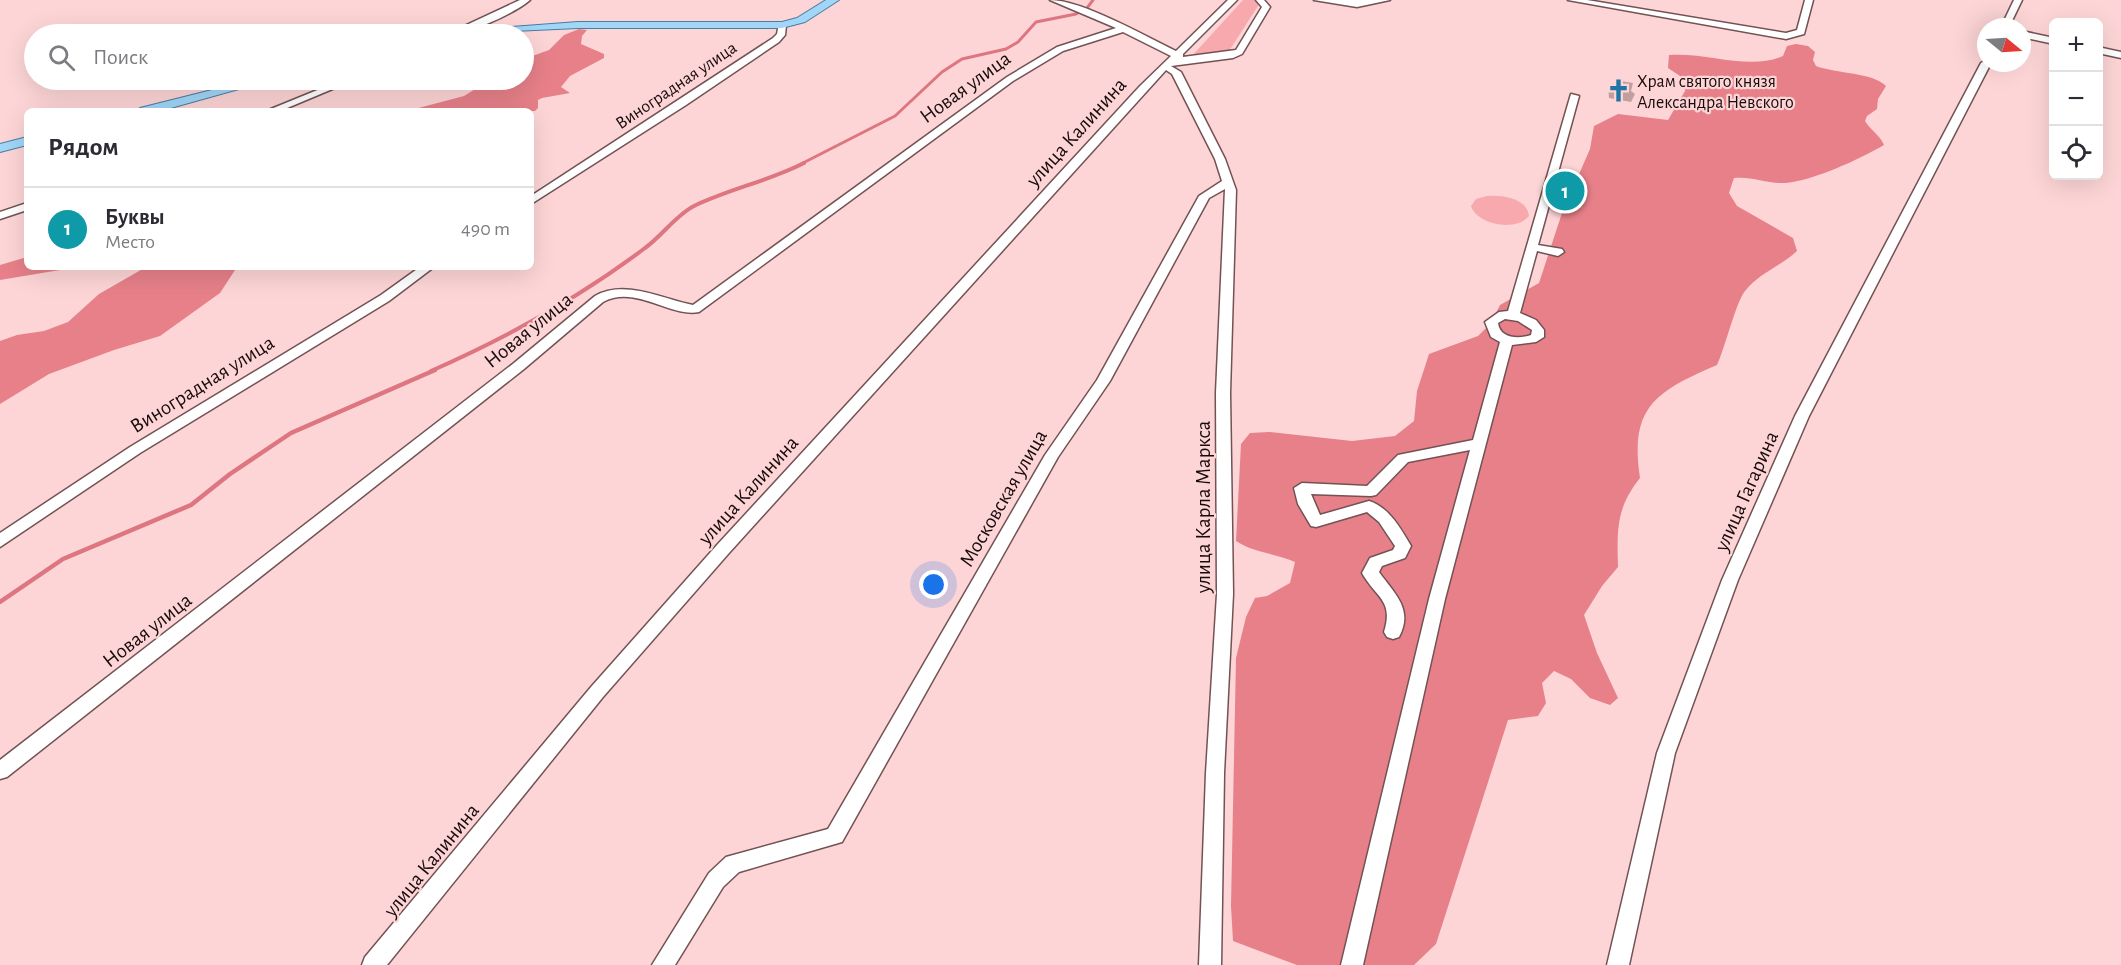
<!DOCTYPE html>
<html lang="ru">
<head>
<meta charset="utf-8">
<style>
	body { margin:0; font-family:"Alegreya Sans",sans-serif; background:#f7f7f7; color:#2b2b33 }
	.controls { position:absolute; right:18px; top:18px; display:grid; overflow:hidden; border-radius:9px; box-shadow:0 6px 24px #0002 }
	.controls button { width:54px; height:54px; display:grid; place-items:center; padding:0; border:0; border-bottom:2px solid #e1e1e2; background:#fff; color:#2b2b33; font:30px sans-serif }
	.compass { position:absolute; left:1977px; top:18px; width:54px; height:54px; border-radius:50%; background:#fff; box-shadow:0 6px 24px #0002; rotate:108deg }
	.you { position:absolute; left:934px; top:585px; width:21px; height:21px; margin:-15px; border:4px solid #fff; border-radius:50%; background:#1a73e8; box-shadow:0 0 0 9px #1a73e833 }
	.badge { display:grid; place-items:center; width:39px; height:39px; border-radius:50%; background:#7c3aed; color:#fff; font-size:20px; font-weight:700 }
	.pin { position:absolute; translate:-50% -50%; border:3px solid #fff; box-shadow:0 2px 6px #0006 }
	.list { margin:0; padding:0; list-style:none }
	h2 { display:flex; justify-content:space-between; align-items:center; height:78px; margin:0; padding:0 24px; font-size:26px }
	h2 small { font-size:20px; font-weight:400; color:#7c7c81 }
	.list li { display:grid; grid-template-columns:39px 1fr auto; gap:18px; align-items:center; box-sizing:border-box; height:84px; padding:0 24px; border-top:2px solid #e1e1e2 }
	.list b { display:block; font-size:22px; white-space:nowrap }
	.list p { margin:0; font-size:20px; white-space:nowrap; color:#7c7c81 }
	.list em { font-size:20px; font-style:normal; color:#7c7c81 }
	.icon { flex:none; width:33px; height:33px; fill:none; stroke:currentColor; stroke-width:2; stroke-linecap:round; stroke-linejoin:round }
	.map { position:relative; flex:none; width:2121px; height:965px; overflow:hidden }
	.search { position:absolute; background:#fff; box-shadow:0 6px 24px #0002; left:24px; top:24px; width:510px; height:66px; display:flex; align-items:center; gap:15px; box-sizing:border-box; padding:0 21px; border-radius:33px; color:#7c7c81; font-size:22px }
	.panel { position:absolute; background:#fff; box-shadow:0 6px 24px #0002; left:24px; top:108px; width:510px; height:162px; border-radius:9px }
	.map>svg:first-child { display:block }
	.green { fill:#f7a9ae }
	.forest { fill:#e78089 }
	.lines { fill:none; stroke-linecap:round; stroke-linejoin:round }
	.stream-far2 { stroke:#dd7680; stroke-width:3 }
	.stream-far1 { stroke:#dd7680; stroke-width:4 }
	.stream { stroke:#dd7680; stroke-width:4.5 }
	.building { fill:#c39e9f }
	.minor-casing { stroke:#735254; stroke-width:3 }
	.major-casing { stroke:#497da2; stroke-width:2 }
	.minor { fill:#fff; fill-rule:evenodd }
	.major { fill:#a1d6f7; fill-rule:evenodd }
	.labels { text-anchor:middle; stroke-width:4.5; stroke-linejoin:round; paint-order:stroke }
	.far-poi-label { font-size:18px; fill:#180b0c; stroke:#fdd5d6; text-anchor:start }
	.far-street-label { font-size:18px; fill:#180b0c; stroke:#fdd5d6 }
	.street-label { font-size:21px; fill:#180b0c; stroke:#fdd5d6 }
</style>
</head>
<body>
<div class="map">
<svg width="2121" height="965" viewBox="0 0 2121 965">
	<rect width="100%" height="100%" fill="#fdd5d6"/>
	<g class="green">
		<path d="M1243,0H1255L1260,3L1229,51L1191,57Z"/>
		<path d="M1487,196C1502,195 1527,198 1529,216C1516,232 1477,225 1471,206L1476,199Z"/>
	</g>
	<g class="forest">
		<path d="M579,29L587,30L582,36L581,44L604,54V58L570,76L561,87L570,93L542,98L538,100V108L535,111H407L464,96L490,80H524V59L549,50L564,35Z"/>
		<path d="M1796,44L1808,46L1815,52L1813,60L1816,66C1837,74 1872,72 1886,86L1878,99L1877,109L1867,116L1865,121C1871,131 1880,135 1884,145C1860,159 1813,181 1785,183C1767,184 1752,176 1734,178L1729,193L1737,206L1793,238L1797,251C1781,266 1759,273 1745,291C1736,302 1725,348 1717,365C1657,391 1629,406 1640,478C1616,508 1617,530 1618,567L1602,586L1584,615L1597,653L1618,698L1610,705L1590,698L1571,679L1554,671L1542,683L1546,703L1538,716L1508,720L1436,944L1414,965H1297L1233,941L1231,906L1236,658L1246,617L1255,598L1267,596L1290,583L1295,562C1275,553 1254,553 1236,541L1241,444L1250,433L1269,432L1352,441L1395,436L1414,421L1417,391L1429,354L1478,336L1491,323L1500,305L1539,283L1562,213L1590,149L1594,126L1618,114L1668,120L1685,91L1686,80L1668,68L1669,55C1708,52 1749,71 1783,56L1787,46Z"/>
		<path d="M27,257V267H78L0,280V265Z"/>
		<path d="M146,267H237L220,293L160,336L114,350L49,374L0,404V341L17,335L44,331L68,322L99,294Z"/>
	</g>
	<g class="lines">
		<path class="stream-far2" d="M801,164L895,116L942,72L962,59L1006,49L1018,42L1036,22L1076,14L1087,8L1093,0"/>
		<path class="stream-far1" d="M431,371C506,338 579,298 645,248C662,236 676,215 694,206C729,189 769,181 804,163"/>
		<path class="stream" d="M0,602L63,559L191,505L230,474L291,433L435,370"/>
	</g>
	<path class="building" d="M1615,80L1633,83L1631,91L1635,94L1631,102L1609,98L1608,86L1614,87Z"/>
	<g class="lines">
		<defs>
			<g id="minor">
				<path d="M520,0H530C515,13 466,36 447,34Z"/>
				<path d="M1050,0C1082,0 1145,36 1176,51L1228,0H1237L1183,54V57L1236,50L1262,7L1256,0H1264L1270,7L1242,54L1233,58L1171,66L1181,72L1225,159L1236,190L1230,393L1233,594L1224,773L1221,965H1199L1206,773L1217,594L1216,393L1225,189L1209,198L1110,381L1058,457L842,842L739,872L723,887L675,965H652L709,873L726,857L828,829L1045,455L1097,380L1199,196L1222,181L1215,159L1172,74L1166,70L729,553L603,697L387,965H362L365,957L591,687L717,545L1140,86L1171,56L1123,32L1063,51L1013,81L699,312C671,318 635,284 603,302L524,369L7,777L0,779V760L514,363L595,296C625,279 662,299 693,305L1007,77L1057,47L1116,28Z"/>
				<path d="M1314,0H1390L1357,7Z"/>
				<path d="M1568,0H1587L1786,33L1797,30L1805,0H1813L1804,34L1786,39Z"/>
				<path d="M2014,0H2022L2009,27H2001Z"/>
				<path d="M779,23L786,25L785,35L779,42L686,105L531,204V196L773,38L777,34Z"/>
				<path d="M2022,31L2054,38V44L2022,37Z"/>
				<path d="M2098,47L2121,52V58L2098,53Z"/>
				<path d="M1986,60V63H1991L1809,416L1738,580L1675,753L1629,965H1607L1657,753L1722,580L1795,416L1981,63Z"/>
				<path d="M342,80H354L280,111H266Z"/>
				<path d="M1571,94L1579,96L1538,245L1562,249L1564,252L1558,256L1537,251L1520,313L1536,320L1544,330V337L1536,342L1512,345L1445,599L1363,965H1341L1429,599L1470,450L1408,462L1376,495L1371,496L1311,494L1320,515L1369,501C1389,507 1401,529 1411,546L1405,558L1382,566L1379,572C1394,593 1414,609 1399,637L1393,639L1387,637L1384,632C1394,600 1376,598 1362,573L1370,558L1393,550L1395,546L1379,522L1367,512L1316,527L1311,526L1298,504L1294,488L1302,483L1367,486L1398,455L1473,440L1500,342L1491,337L1485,322L1499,312L1508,311ZM1505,319L1518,321L1532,330L1531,335C1519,339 1500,339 1498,323Z"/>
				<path d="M27,203V210L0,219V212Z"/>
				<path d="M420,267H434L389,301L140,453L0,547V533L130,447L381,295Z"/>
			</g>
			<g id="major">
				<path d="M826,0H839L805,22L782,28H578L450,34L456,31L578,22H782L797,18Z"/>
				<path d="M252,80H271L160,111H139L140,108Z"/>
				<path d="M27,137V145L0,152V144Z"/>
			</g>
		</defs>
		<use href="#minor" class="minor-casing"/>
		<use href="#major" class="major-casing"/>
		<use href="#minor" class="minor"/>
		<use href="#major" class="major"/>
	</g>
	<defs>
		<symbol id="church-bare" viewBox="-9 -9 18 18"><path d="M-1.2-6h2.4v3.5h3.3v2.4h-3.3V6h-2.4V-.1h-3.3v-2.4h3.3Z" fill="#2075a5" stroke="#fdd5d6" stroke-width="2.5" paint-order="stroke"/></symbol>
	</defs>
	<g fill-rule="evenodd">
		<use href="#church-bare" x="1602" y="74" width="33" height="33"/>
	</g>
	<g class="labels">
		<g class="far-poi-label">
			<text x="1637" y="87">Храм святого князя<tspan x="1637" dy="21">Александра Невского</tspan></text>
		</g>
		<g class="far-street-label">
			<text transform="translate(676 85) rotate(-34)" y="6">Виноградная улица</text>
		</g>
		<g class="street-label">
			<text transform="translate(965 87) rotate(-36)" y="7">Новая улица</text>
			<text transform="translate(1076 132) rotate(-48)" y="7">улица Калинина</text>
			<text transform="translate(528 330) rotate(-39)" y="7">Новая улица</text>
			<text transform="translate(202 384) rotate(-32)" y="7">Виноградная улица</text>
			<text transform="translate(748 490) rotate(-48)" y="7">улица Калинина</text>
			<text transform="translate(1746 491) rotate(-66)" y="7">улица Гагарина</text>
			<text transform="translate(1003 498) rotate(-60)" y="7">Московская улица</text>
			<text transform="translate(1203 507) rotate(-90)" y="7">улица Карла Маркса</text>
			<text transform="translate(147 630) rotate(-38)" y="7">Новая улица</text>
			<text transform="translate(431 860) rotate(-51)" y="7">улица Калинина</text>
		</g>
	</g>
</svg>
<div class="controls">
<button>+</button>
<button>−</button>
<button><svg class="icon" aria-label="locate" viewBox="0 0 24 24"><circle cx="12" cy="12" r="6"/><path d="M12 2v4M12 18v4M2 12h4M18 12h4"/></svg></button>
</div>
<svg class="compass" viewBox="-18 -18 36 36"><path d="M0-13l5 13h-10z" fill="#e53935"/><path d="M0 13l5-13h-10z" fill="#7c7c81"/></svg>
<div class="you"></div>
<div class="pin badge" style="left:1565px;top:191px;background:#0f9aa8">1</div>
<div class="search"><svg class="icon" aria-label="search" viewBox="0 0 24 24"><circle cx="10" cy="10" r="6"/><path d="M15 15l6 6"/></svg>Поиск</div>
<section class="panel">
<h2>Рядом<small></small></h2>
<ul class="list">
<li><span class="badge" style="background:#0f9aa8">1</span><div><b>Буквы</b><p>Место</p></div><em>490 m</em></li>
</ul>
</section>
</div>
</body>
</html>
